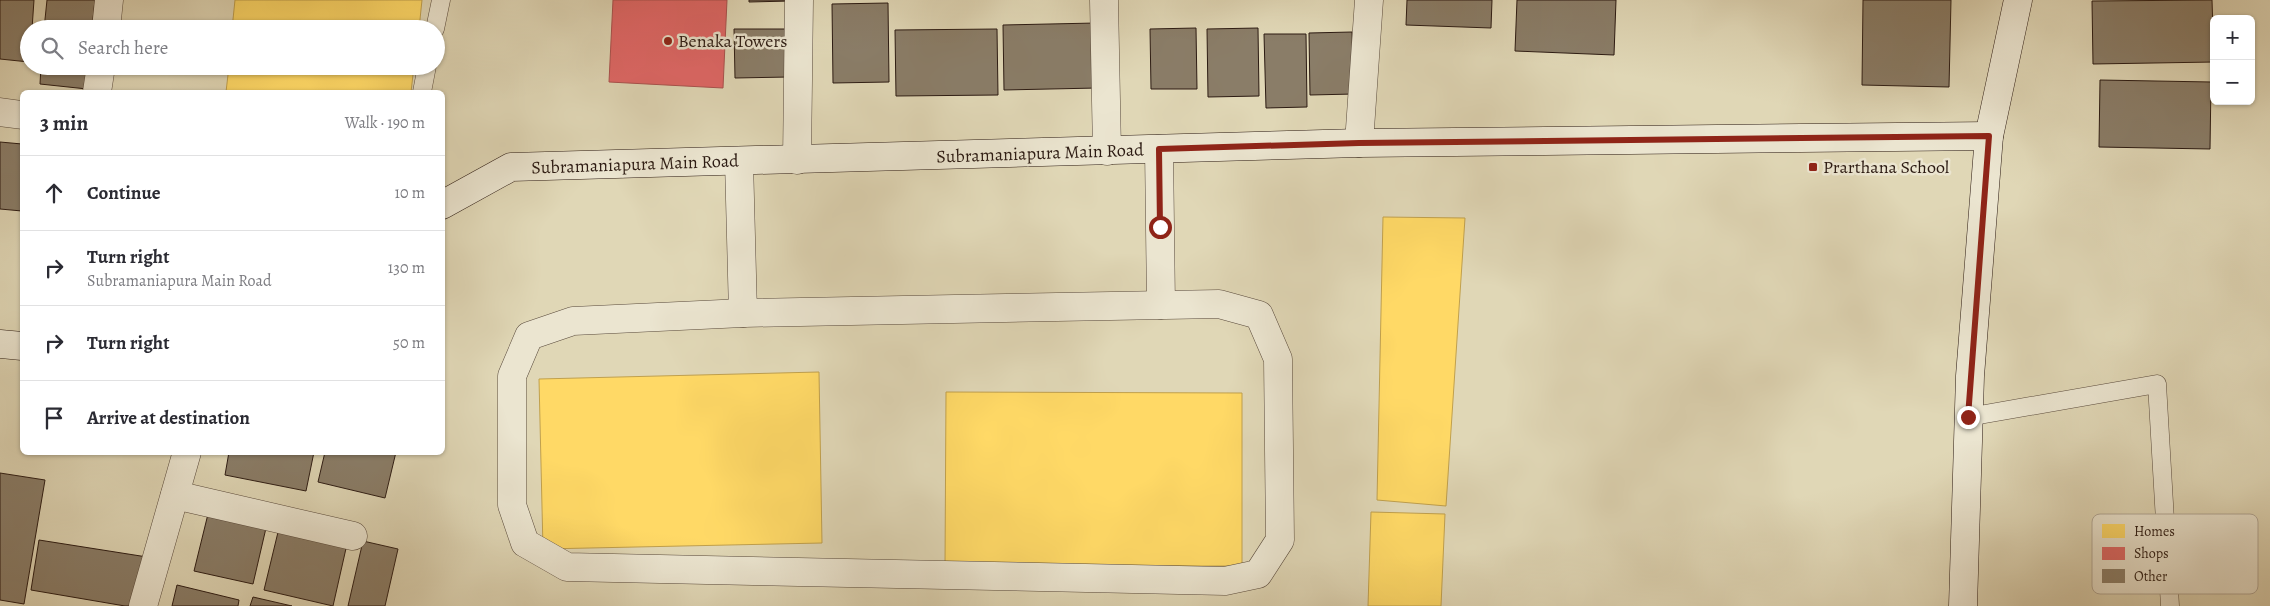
<!DOCTYPE html>
<html lang="en">
<head>
<meta charset="utf-8">
<style>
	body { margin:0; font-family:Alegreya,serif; background:#f7f7f7; color:#2b2b33 }
	.controls { position:absolute; right:15px; top:15px; display:grid; overflow:hidden; border-radius:8px; box-shadow:0 1px 4px #0004 }
	.controls button { width:45px; height:45px; display:grid; place-items:center; padding:0; border:0; border-bottom:1px solid #e1e1e2; background:#fff; color:#2b2b33; font:25px sans-serif }
	.stop { position:absolute; width:15px; height:15px; margin:-11px; border:4px solid #8f2418; border-radius:50%; background:#fff }
	.stop.end { background:#8f2418; border-color:#fff; box-shadow:0 1px 5px #0008 }
	.list { margin:0; padding:0; list-style:none }
	h2 { display:flex; justify-content:space-between; align-items:center; height:65px; margin:0; padding:0 20px; font-size:21px }
	h2 small { font-size:16px; font-weight:400; color:#7c7c81 }
	.list li { display:grid; grid-template-columns:32px 1fr auto; gap:15px; align-items:center; box-sizing:border-box; height:75px; padding:0 20px; border-top:1px solid #e1e1e2 }
	.list b { display:block; font-size:19px; white-space:nowrap }
	.list p { margin:0; font-size:16px; white-space:nowrap; color:#7c7c81 }
	.list em { font-size:16px; font-style:normal; color:#7c7c81 }
	.icon { flex:none; width:28px; height:28px; fill:none; stroke:currentColor; stroke-width:2; stroke-linecap:round; stroke-linejoin:round }
	.map { position:relative; flex:none; width:2270px; height:606px; overflow:hidden }
	.search { position:absolute; background:#fff; box-shadow:0 1px 4px #0004; left:20px; top:20px; width:425px; height:55px; display:flex; align-items:center; gap:12px; box-sizing:border-box; padding:0 18px; border-radius:28px; color:#7c7c81; font-size:19px }
	.panel { position:absolute; background:#fff; box-shadow:0 1px 4px #0004; left:20px; top:90px; width:425px; height:365px; border-radius:8px }
	.map>svg:first-child { display:block }
	.homes { fill:#ffd966; stroke:#c0a04d }
	.shops { fill:#e06666; stroke:#aa504d }
	.building { fill:#8a7d68; stroke:#2c1b13 }
	.lines { fill:none; stroke-linecap:round; stroke-linejoin:round }
	.lane-casing { stroke:#594a3c; stroke-width:19 }
	.street-casing { stroke:#594a3c; stroke-width:29 }
	.secondary-casing { stroke:#2c1b13; stroke-width:29 }
	.lane { stroke:#ebe5d0; stroke-width:18 }
	.street { stroke:#ebe5d0; stroke-width:28 }
	.secondary { stroke:#ebe5d0; stroke-width:28 }
	.route { stroke:#8f2418; stroke-width:6 }
	.poi-dot { fill:#8f2418; stroke:#ebe5d0; stroke-width:2 }
	.labels { text-anchor:middle; stroke-width:5; stroke-linejoin:round; paint-order:stroke }
	.poi-label { font-size:18px; fill:#2c1b13; stroke:#ebe5d0; text-anchor:start }
	.street-label { font-size:18px; fill:#2c1b13; stroke:#ebe5d0 }
	.key { fill:#ebe5d0; stroke:#b2a897; stroke-width:1 }
	.key-label { font-size:14px; fill:#2c1b13 }
</style>
</head>
<body>
<div class="map">
<svg width="2270" height="606" viewBox="0 0 2270 606">
	<rect width="100%" height="100%" fill="#e0d7b6"/>
	<filter id="stains"><feTurbulence type="fractalNoise" baseFrequency=".004" numOctaves="4"/><feColorMatrix values="0 0 0 0 .2 0 0 0 0 .09 0 0 0 0 .02 0 0 0 .5 -.17"/></filter>
	<radialGradient id="worn" r=".72"><stop offset=".6" stop-color="#630" stop-opacity="0"/><stop offset="1" stop-color="#630" stop-opacity=".3"/></radialGradient>
	<g class="homes">
		<path d="M235,0H422L419,29H232Z"/>
		<path d="M229,66H414L411,92H226Z"/>
		<path d="M1383,217L1465,218L1446,506L1377,500Z"/>
		<path d="M819,372L822,543L543,549L539,379Z"/>
		<path d="M946,392L1242,393V566H945Z"/>
		<path d="M1371,512L1445,514L1441,606H1368Z"/>
	</g>
	<path class="shops" d="M613,0H727L723,88L609,82Z"/>
	<g class="building">
		<path d="M0,0H34L32,29H29V62L0,59Z"/>
		<path d="M47,0H95L92,29H44Z"/>
		<path d="M749,0H790V1L749,2Z"/>
		<path d="M1407,0H1492L1491,28L1406,25Z"/>
		<path d="M1517,0H1616L1614,55L1515,51Z"/>
		<path d="M1863,0H1951L1949,87L1862,85Z"/>
		<path d="M2212,0L2214,62L2093,64L2092,1Z"/>
		<path d="M888,3L889,82L833,83L832,4Z"/>
		<path d="M1096,23L1097,88L1004,90L1003,25Z"/>
		<path d="M1196,28L1197,89H1151L1150,29Z"/>
		<path d="M1258,28L1259,96L1208,97L1207,29Z"/>
		<path d="M734,29H788L789,77L735,78Z"/>
		<path d="M997,29L998,95L896,96L895,30Z"/>
		<path d="M1352,32L1354,94L1310,95L1309,33Z"/>
		<path d="M1264,34H1306L1307,107L1266,108Z"/>
		<path d="M41,66H89L87,89L40,84Z"/>
		<path d="M2100,80L2211,82L2210,149L2099,147Z"/>
		<path d="M0,142L22,144V211L0,209Z"/>
		<path d="M229,452H314L306,491L225,475Z"/>
		<path d="M325,452H396L385,498L318,482Z"/>
		<path d="M0,473L45,480L24,604L0,600Z"/>
		<path d="M208,514L266,528L253,584L194,571Z"/>
		<path d="M279,528L347,544L333,606L264,590Z"/>
		<path d="M39,540L147,557L139,606H125L31,590Z"/>
		<path d="M363,541L398,549L385,606H348Z"/>
		<path d="M177,585L239,600L238,606H172Z"/>
		<path d="M253,597L292,606H250Z"/>
	</g>
	<g class="lines">
		<defs>
			<g id="lane">
				<path d="M435,29L441,0"/>
				<path d="M422,92L427,66"/>
				<path d="M1968,417L2157,384L2170,606"/>
			</g>
			<g id="street">
				<path d="M1104,0L1107,151"/>
				<path d="M106,29L109,0"/>
				<path d="M97,92L101,66"/>
				<path d="M0,112L22,115"/>
				<path d="M1359,143L1369,0"/>
				<path d="M1159,149L1161,305"/>
				<path d="M797,160L799,0"/>
				<path d="M739,161L743,313"/>
				<path d="M1219,304L1259,315L1278,359L1280,540L1258,574L1225,581L567,567L525,543L512,505V376L529,336L573,321L743,313Z"/>
				<path d="M175,495L353,536"/>
				<path d="M143,606L187,452"/>
			</g>
			<g id="secondary">
				<path d="M442,205L511,167L1359,143L1989,136"/>
				<path d="M0,344L22,346"/>
				<path d="M1963,606L1970,376L1989,136L2018,0"/>
			</g>
		</defs>
		<use href="#lane" class="lane-casing"/>
		<use href="#street" class="street-casing"/>
		<use href="#secondary" class="secondary-casing"/>
		<use href="#lane" class="lane"/>
		<use href="#street" class="street"/>
		<use href="#secondary" class="secondary"/>
	</g>
	<g class="lines">
		<path class="route" d="M1160,227L1159,149L1359,143L1989,136L1968,417"/>
	</g>
	<g class="poi-dot">
		<circle cx="668" cy="41" r="5"/>
		<rect x="1808" y="162" width="10" height="10" rx="2.5"/>
	</g>
	<g class="labels">
		<g class="poi-label">
			<text x="678" y="47">Benaka Towers</text>
			<text x="1823" y="173">Prarthana School</text>
		</g>
		<g class="street-label">
			<text transform="translate(1040 153) rotate(-2)" y="6">Subramaniapura Main Road</text>
			<text transform="translate(635 164) rotate(-2)" y="6">Subramaniapura Main Road</text>
		</g>
	</g>
	<rect x="2092" y="514" width="166" height="80" rx="8" class="key"/>
	<rect x="2102" y="524" width="23" height="14" fill="#ffd966"/>
	<rect x="2102" y="547" width="23" height="13" fill="#e06666"/>
	<rect x="2102" y="569" width="23" height="14" fill="#8a7d68"/>
	<g class="key-label">
		<text x="2134" y="536">Homes</text>
		<text x="2134" y="558">Shops</text>
		<text x="2134" y="581">Other</text>
	</g>
	<rect width="100%" height="100%" filter="url(#stains)"/>
	<rect width="100%" height="100%" fill="url(#worn)"/>
</svg>
<div class="controls">
<button>+</button>
<button>−</button>
</div>
<div class="stop" style="left:1160px;top:227px"></div>
<div class="stop end" style="left:1968px;top:417px"></div>
<div class="search"><svg class="icon" aria-label="search" viewBox="0 0 24 24"><circle cx="10" cy="10" r="6"/><path d="M15 15l6 6"/></svg>Search here</div>
<section class="panel">
<h2>3 min<small>Walk · 190 m</small></h2>
<ul class="list">
<li><svg class="icon" aria-label="ahead" viewBox="0 0 24 24"><path d="M12 20V5M6 11l6-6 6 6"/></svg><div><b>Continue</b></div><em>10 m</em></li>
<li><svg class="icon" aria-label="right" viewBox="0 0 24 24"><path d="M7 20v-9h11M14 6l5 5-5 5"/></svg><div><b>Turn right</b><p>Subramaniapura Main Road</p></div><em>130 m</em></li>
<li><svg class="icon" aria-label="right" viewBox="0 0 24 24"><path d="M7 20v-9h11M14 6l5 5-5 5"/></svg><div><b>Turn right</b></div><em>50 m</em></li>
<li><svg class="icon" aria-label="arrive" viewBox="0 0 24 24"><path d="M6 21V4h12l-3 4 3 4H6"/></svg><div><b>Arrive at destination</b></div></li>
</ul>
</section>
</div>
</body>
</html>
